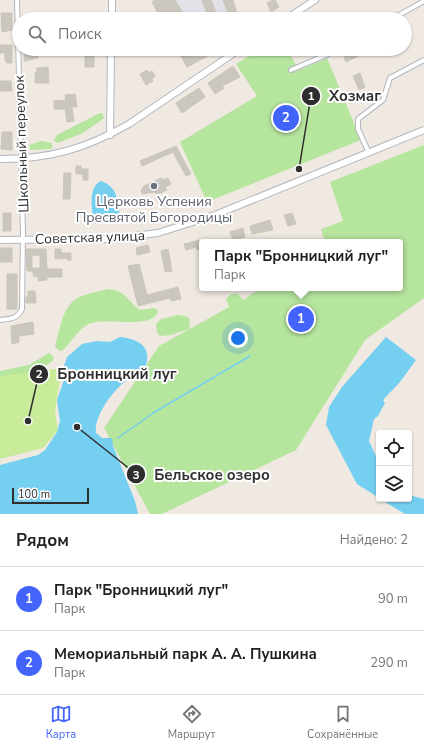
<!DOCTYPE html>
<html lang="ru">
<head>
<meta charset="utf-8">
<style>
	body { margin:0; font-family:"Nunito Sans",sans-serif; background:#f2f2f2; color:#202124 }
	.controls { position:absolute; right:12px; bottom:12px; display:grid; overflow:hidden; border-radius:4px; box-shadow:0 1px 3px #0004 }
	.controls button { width:36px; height:36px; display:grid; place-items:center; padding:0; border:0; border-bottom:1px solid #e0e0e0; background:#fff; color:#202124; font:20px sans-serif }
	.scale { position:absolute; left:12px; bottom:10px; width:77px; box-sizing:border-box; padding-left:4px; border:2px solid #2e2e2e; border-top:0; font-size:11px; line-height:14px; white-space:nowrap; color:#2e2e2e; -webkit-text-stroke:3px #fff; paint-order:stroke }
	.you { position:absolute; left:238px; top:338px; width:14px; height:14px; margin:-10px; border:3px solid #fff; border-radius:50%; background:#1a73e8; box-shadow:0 0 0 6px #1a73e833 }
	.badge { display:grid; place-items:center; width:26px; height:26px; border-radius:50%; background:#4264fb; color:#fff; font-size:13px; font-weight:700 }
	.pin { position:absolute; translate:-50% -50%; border:2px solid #fff; box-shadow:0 1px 4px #0006 }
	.popup { position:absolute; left:199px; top:239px; width:204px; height:52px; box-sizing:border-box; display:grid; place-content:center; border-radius:4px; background:#fff; filter:drop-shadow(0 1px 3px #0005); font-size:13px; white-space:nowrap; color:#757577 }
	.popup b { font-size:15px; color:#202124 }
	.popup::after { content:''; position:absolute; left:50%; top:100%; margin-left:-8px; border:8px solid transparent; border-top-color:#fff }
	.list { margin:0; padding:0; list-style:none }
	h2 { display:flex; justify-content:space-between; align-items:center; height:52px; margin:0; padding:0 16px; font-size:17px }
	h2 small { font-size:13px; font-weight:400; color:#757577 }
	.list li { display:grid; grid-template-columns:26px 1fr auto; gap:12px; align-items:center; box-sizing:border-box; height:64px; padding:0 16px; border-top:1px solid #e0e0e0 }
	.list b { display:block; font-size:15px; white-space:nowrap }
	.list p { margin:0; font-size:13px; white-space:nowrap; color:#757577 }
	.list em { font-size:13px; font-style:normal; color:#757577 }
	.icon { flex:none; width:22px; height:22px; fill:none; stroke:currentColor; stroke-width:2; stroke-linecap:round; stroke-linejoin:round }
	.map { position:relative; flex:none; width:424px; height:514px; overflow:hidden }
	.search { position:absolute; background:#fff; box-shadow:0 1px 3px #0004; left:12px; right:12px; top:12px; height:44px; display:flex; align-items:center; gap:10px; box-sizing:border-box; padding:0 14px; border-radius:22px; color:#757577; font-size:15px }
	.sheet { height:180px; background:#fff }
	nav { display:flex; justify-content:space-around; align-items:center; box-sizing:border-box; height:56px; border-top:1px solid #e0e0e0; background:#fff; font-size:11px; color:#757577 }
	nav a { display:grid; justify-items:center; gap:2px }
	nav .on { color:#4264fb }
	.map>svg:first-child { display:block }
	.industrial { fill:#e3e1e8 }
	.green { fill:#b6e59e }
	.pitch { fill:#c9ec9a }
	.water { fill:#75cff0 }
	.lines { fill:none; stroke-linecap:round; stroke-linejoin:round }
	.stream { stroke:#75cff0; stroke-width:1.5 }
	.building { fill:#cbc7bf; stroke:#cbc5ba }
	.street-casing { stroke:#b4b7c1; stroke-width:6 }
	.secondary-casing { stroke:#b4b7c1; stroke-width:8 }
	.street { stroke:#fff; stroke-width:4 }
	.secondary { stroke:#fff; stroke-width:6 }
	.worship-dot { fill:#6b7280; stroke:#fff; stroke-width:1.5 }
	.labels { text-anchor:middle; stroke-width:4; stroke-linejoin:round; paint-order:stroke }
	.street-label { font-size:14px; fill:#2e2e2e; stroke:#fff }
	.worship-label { font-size:14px; fill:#5b616d; stroke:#fff }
	.leader { fill:none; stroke:#2e2e2e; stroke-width:1.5 }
	.callout-dot { fill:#2e2e2e; stroke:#fff; stroke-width:1.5 }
	.mark-label { font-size:12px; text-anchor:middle; font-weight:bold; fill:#fff }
	.callout-label { font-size:15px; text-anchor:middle; font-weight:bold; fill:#2e2e2e; stroke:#fff; stroke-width:4; stroke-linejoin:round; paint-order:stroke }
</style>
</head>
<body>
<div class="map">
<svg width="424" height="514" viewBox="0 0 424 514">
	<rect width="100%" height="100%" fill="#efe9e1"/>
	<path class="industrial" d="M152,0H233L239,19H161Z"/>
	<g class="green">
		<path d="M260,49H287L299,70L327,58L361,140L207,202L180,142L257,96L236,64Z"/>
		<path d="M100,113H102L104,118L83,133L58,143L54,141L57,135Z"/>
		<path d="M42,141L51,143L53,146L51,149L30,150L29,145Z"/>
		<path d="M424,145V298L365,340L296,450L162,514H150L104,428L159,346L229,307L226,299L231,294H238L243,300L261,288H400V242H325L321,229L343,221L330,182Z"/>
		<path d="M108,289C127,291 126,300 140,310L155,308L158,311C153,331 106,316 89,324C77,330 72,342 62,351L58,350L55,346C59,333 62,312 72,302C80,294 97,292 108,289Z"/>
		<path d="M178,315L188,317L190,321L189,329L171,335L160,336L157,333L156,324L161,319Z"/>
		<path d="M49,353L52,355L54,359C41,373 18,375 0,378V371L29,365Z"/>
	</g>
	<path class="pitch" d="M62,368L55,411L58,430L43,448L0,459V376Z"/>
	<g class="water">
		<path d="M101,181C118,187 118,201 120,217L118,220L98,223L93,219C92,207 88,187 101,181Z"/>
		<path d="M120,337C139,339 153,347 145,368C138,373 129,378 122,384C110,395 94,417 96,433L102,438H112L113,446L135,501L138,514H0V465L38,455L45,450L57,432L60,421L57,400L65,377L63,369L67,357L82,344L97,341L110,342Z"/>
		<path d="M386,337L416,360L400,382L383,400L385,403L378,416L374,419L369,441L379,463V498L357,484L326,425L329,407L342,387Z"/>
		<path d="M409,495L424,499V514H405L380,499H409Z"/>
	</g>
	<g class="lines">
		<path class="stream" d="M118,438L153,413L250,356"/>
	</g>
	<g class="building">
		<path d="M156,0H175L185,17L182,19H161L152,2Z"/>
		<path d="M202,0H211L219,19H209Z"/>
		<path d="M223,0H233L239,19H230Z"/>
		<path d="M273,0H275L279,7L271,12L267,3Z"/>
		<path d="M1,13H12V30L2,32Z"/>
		<path d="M0,45H12V63H7L5,60V53H0Z"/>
		<rect x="85" y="49" width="9" height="18"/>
		<path d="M177,49H221L187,67Z"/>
		<path d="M358,50L360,55L346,62L344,57Z"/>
		<path d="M24,51H38V58L24,61Z"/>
		<path d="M233,66L240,77L222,86L224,88L215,94L208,83Z"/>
		<path d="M48,67L49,83H35V73L37,72V68Z"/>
		<path d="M147,70L149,73L152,71L155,76L152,78L153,81L146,85L140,74Z"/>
		<path d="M360,73L365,87L359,90L353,76Z"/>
		<path d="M0,81H11L12,91H0Z"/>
		<path d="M199,88L205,97L182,113L176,103Z"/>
		<path d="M75,94L77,107H72L74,121L67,122L65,109H54V101L66,100L65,95Z"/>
		<path d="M2,132H12V150L1,149Z"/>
		<path d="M176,146L191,174L186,176L173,152L142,166L140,161Z"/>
		<path d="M76,166H81V169H88V180H83V174H76Z"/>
		<path d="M64,173H71L70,199H63Z"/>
		<path d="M161,178L162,180L168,178L171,184L165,187L167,190L156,195L155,192L142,194L141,190L144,186Z"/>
		<rect x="3" y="213" width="8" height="18"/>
		<path d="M292,213L296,224L288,226L284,215Z"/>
		<path d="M270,220L273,230L252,234L250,226Z"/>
		<path d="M243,228L245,237L233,240L230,232Z"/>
		<path d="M200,240L202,249L197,250L196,247L186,250L184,244Z"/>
		<path d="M148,245L150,252L137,255L136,248Z"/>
		<rect x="0" y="248" width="12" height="14"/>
		<path d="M26,249H46L47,269H62V277H47V280L38,281V276L34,277L32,268H40V255L32,256V271H27Z"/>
		<path d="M55,249H61V253H71V260H67V258L55,259Z"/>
		<path d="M168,249L172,271L165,272L161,251Z"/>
		<path d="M139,264L147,295L178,287L181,299L171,301L170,298L138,306L128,266Z"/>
		<rect x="7" y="274" width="10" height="35"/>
		<path d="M28,291H35L36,303H26V297H28Z"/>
		<path d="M33,322L34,334L19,336V342L12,344L11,326Z"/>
	</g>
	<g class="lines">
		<defs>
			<g id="street">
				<path d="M392,19L424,1"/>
				<path d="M291,70L340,49"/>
				<path d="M369,153L358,129V119L383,100L390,78L424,60"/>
				<path d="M0,320C10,319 17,319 22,309L23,232L17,0"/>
			</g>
			<g id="secondary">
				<path d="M112,19V0"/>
				<path d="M286,19L315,0"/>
				<path d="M110,135L111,49"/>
				<path d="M0,159C50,159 85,149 129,124L240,49"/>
				<path d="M0,240L110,239L158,233L215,215L424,130"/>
			</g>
		</defs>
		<use href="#street" class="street-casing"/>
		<use href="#secondary" class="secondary-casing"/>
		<use href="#street" class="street"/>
		<use href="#secondary" class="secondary"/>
	</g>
	<circle class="worship-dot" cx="154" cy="186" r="4"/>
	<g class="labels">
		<g class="street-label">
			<text transform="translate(21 144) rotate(-92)" y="5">Школьный переулок</text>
			<text transform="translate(90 237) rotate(-2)" y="5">Советская улица</text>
		</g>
		<g class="worship-label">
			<text x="154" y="206">Церковь Успения<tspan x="154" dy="16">Пресвятой Богородицы</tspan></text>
		</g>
	</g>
	<path class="leader" d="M299 169L311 96M28 421L39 374M77 427L136 474"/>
	<g class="callout-dot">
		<circle cx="299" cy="169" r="4"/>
		<circle cx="28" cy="421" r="4"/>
		<circle cx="77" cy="427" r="4"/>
		<circle cx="311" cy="96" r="10"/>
		<circle cx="39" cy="374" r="10"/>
		<circle cx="136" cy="474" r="10"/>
	</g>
	<g class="mark-label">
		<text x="311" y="100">1</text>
		<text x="39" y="378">2</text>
		<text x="136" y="479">3</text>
	</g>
	<g class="callout-label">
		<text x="355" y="101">Хозмаг</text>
		<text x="117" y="379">Бронницкий луг</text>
		<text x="212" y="480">Бельское озеро</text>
	</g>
</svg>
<div class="controls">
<button><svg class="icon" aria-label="locate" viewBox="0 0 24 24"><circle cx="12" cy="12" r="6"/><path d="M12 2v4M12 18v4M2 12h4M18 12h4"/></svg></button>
<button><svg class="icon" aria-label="layers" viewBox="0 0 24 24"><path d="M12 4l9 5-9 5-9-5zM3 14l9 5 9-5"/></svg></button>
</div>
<div class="scale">100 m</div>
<div class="you"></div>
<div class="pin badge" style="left:301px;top:319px">1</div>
<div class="popup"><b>Парк &quot;Бронницкий луг&quot;</b>Парк</div>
<div class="pin badge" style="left:286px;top:118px">2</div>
<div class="search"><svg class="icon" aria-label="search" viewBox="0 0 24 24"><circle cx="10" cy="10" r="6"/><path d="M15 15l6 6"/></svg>Поиск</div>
</div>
<section class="sheet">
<h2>Рядом<small>Найдено: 2</small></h2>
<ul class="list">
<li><span class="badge">1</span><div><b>Парк &quot;Бронницкий луг&quot;</b><p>Парк</p></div><em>90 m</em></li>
<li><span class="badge">2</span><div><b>Мемориальный парк А. А. Пушкина</b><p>Парк</p></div><em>290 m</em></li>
</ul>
</section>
<nav>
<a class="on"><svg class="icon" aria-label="map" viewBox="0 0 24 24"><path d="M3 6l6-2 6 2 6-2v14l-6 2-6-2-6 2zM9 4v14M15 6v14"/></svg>Карта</a>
<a><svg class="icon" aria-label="directions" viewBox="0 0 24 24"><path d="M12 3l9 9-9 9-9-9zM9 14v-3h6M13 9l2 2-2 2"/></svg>Маршрут</a>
<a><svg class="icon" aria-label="saved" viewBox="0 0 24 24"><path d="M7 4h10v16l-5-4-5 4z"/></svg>Сохранённые</a>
</nav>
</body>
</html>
